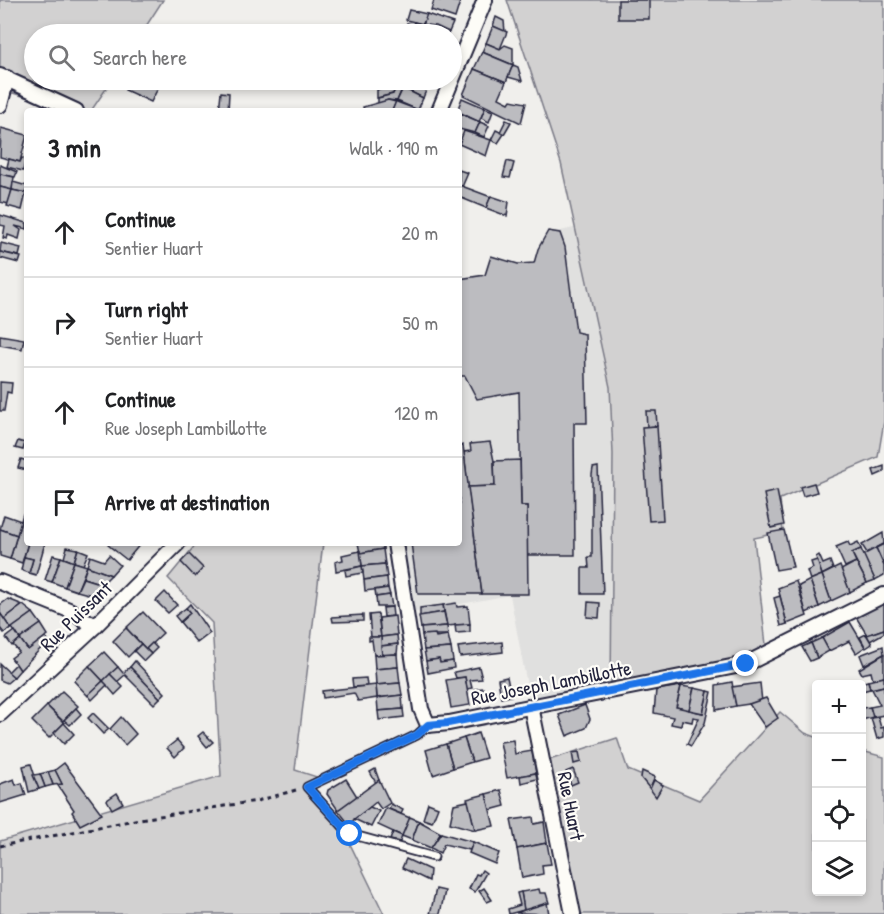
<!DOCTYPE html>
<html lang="en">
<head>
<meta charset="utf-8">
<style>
	body { margin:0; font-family:"Patrick Hand",sans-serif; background:#f2f2f2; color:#202124 }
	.controls { position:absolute; right:18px; bottom:18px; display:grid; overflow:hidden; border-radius:6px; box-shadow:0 3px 9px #0003 }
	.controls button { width:54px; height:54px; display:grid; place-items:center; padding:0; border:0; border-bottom:2px solid #e0e0e0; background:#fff; color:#202124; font:30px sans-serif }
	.stop { position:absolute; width:18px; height:18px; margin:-14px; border:4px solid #1a73e8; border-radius:50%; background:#fff }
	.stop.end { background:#1a73e8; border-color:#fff; box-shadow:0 2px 6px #0008 }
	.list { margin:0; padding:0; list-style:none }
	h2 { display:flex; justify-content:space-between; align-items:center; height:78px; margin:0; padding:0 24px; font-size:26px }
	h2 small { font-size:20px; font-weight:400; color:#757577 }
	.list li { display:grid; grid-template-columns:39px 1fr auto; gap:18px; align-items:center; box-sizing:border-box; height:90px; padding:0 24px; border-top:2px solid #e0e0e0 }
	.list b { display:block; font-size:22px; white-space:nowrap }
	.list p { margin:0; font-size:20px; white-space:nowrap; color:#757577 }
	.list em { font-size:20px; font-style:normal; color:#757577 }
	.icon { flex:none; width:33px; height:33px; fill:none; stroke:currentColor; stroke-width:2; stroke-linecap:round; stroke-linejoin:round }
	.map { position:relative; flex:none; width:884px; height:914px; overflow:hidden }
	.search { position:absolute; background:#fff; box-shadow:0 3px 9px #0003; left:24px; top:24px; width:438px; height:66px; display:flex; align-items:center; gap:15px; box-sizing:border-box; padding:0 21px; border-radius:33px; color:#757577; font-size:22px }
	.panel { position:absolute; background:#fff; box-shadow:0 3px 9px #0003; left:24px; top:108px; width:438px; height:438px; border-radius:6px }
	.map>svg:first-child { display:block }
	.built { fill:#e0e0df }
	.green { fill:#d2d1d1; stroke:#7a7a86; stroke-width:1.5 }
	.building { fill:#bcbcc0; stroke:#22223b; stroke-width:1.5 }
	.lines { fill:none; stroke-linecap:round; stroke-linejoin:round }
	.service-casing { stroke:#22223b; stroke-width:11 }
	.minor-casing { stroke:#22223b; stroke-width:18 }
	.path { stroke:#22223b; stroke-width:3; stroke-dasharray:4.5 4.5; stroke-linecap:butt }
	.service { stroke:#fdfcf7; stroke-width:7 }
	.minor { stroke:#fdfcf7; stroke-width:14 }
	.route { stroke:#1a73e8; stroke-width:8 }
	.labels { text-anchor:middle; stroke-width:4.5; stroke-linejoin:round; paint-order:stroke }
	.street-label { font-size:20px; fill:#22223b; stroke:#fdfcf7 }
</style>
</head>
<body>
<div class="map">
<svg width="884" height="914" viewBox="0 0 884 914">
	<rect width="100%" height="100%" fill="#f0efec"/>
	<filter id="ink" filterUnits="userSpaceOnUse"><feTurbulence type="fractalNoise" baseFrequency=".0167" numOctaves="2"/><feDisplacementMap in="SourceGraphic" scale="12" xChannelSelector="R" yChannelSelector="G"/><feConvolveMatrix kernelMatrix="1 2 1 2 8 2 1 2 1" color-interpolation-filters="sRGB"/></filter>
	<g filter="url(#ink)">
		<path class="built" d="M578,227L610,387L619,580L611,690L531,706L510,595L406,614L398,543H459V282L546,264L556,232Z"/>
		<g class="green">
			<path d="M0,0H163L141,34H34V80H112L91,111H70L0,89Z"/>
			<path d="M507,0H884V421L878,457L780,499L783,532L754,538L767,654L611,690L613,454L610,387L561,163Z"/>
			<path d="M197,543H323L295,770L323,779L307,786L349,842L384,914H0V841L221,776L212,623L168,578Z"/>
			<path d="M780,712L805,733L816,737V892H862V751L884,757V914H573L543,762L617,738L628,770L699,800Z"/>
		</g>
		<g class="building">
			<path d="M434,0L460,2L455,18L431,10Z"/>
			<rect x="618" y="0" width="31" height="19"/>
			<path d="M409,10L427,14L423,24L406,20Z"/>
			<path d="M427,14L453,23L449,32L423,24Z"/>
			<path d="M496,17L504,21L505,32L493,26Z"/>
			<path d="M414,22L424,25L420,34L410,30L408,34H398V27L405,28L407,23L413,25Z"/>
			<path d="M424,25L436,26L449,32L448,34H422Z"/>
			<path d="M493,26L507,32L500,49L486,43Z"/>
			<path d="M486,43L500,49L505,45L513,48V65L482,52Z"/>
			<path d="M482,52L513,65L506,82L474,69Z"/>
			<path d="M513,65L518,67L522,81L508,77Z"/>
			<path d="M474,69L506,82L499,98L509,103L511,100L526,103L521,123L463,95Z"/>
			<path d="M131,80H162L151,102L125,90Z"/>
			<path d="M406,80L402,89L396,87L393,94L377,98V90L398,80Z"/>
			<path d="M408,80H425L430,81L427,88L407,83Z"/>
			<path d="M405,82L427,88L423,98L403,88Z"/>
			<path d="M396,87L402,89L397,101L388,100L378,104V98L393,94Z"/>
			<path d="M403,88L423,98L418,110L397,101Z"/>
			<path d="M221,92L229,93L228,111H219Z"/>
			<path d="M462,98L485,108L479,122L457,111Z"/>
			<path d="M388,100L396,102L392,111H364L363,107Z"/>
			<path d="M396,101L397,102L418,110L392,111Z"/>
			<path d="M485,108L493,111L489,122L481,118Z"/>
			<path d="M459,113L480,122L475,133L459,129Z"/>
			<path d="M506,120L511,122L504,134L500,132Z"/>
			<path d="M480,122L489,126L484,137L475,133Z"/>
			<path d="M1,128L27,135L20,162L0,157Z"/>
			<path d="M496,130L504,134L498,143L491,140Z"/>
			<path d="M464,131L491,140L486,156L459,144Z"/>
			<path d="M22,158L26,159L23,171L7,167L9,159L20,162Z"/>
			<path d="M507,161L514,163L510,178L503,177Z"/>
			<path d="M0,165L17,172L15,177L0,174Z"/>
			<path d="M459,170L468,173L462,187L459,185Z"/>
			<path d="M0,174L14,177L12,190L0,187Z"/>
			<path d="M13,182L27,186L26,193L12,190Z"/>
			<path d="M459,185L491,197L486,208L459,197Z"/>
			<path d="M0,187L12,190L9,204L0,202Z"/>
			<path d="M12,190L26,193L22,210L7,206Z"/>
			<path d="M491,196L509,202L507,216L486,208Z"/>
			<path d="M0,215L27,223V229L15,226L21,230L19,239L8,235L7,239L3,238L5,226L0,225Z"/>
			<path d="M548,231L560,233L565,247L576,332L585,334L587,423H574L575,555H527V506H521L519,392L477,399L465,376H459V279L485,275L491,256L518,264L534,263L538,249Z"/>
			<path d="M1,243L21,248L19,256L0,252Z"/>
			<path d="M0,252L21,257L19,263L0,258Z"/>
			<path d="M0,335L24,339L22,349L0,345Z"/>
			<path d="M0,382L12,383L11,393L7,392L4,411H0Z"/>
			<path d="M646,411H656L657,426L647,427Z"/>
			<path d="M657,426L663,520L649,521L642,427Z"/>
			<path d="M18,441L25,443L23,450L15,448Z"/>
			<path d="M490,442L494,461L495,486L468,487L464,452L471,451L470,444Z"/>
			<path d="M463,445L482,594H418L411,543H459V446Z"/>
			<path d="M21,459L27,461V470L18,468Z"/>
			<path d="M520,460L521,506H527L528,594H482L468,487L495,486L494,461Z"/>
			<path d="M884,466V472L875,476L873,470Z"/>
			<path d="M598,467L603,594H582V568H589L588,557H592V475L593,468Z"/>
			<path d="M814,483L817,492L803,496L800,487Z"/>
			<path d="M777,491L784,525L771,528L764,494Z"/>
			<path d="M23,514L27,515L28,543L22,563L10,559Z"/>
			<path d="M4,515L21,521L17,535L0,529Z"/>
			<path d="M0,529L17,535L10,559L0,556Z"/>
			<path d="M784,530L793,567L776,570L768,533Z"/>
			<path d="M883,533L884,544L867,553L862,545Z"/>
			<path d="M848,542L850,546L858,542L861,549L852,553L856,562L845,567L836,547Z"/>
			<path d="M28,543H45L36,575L29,573L33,559L24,557Z"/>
			<path d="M110,543H141L127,560L108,545Z"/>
			<path d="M358,543H383V549L360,553Z"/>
			<path d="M884,544V566L876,548Z"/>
			<path d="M67,547L78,549L74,562L64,558Z"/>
			<path d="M876,548L884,566V575L875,580L863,555Z"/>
			<path d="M78,549L88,553L83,565L74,562Z"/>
			<path d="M383,549L385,564L362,566L360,553Z"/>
			<path d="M861,549L875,580L867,583L852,553Z"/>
			<path d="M360,551L362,566L336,571L335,562L343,560L342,555Z"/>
			<path d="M189,554L203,568L195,577L181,562Z"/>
			<path d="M53,555L61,557L52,582L45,580Z"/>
			<path d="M109,555L120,565L111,575L87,566L90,556L104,561Z"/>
			<path d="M819,555L823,564L830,561L833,569L822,575L816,557Z"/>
			<path d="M24,557L33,559L29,573L21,570Z"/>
			<path d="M61,557L74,562L65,587L52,582Z"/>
			<path d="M817,560L822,575L810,580L807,571L813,568L811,562Z"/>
			<path d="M74,562L87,566L77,591L65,587Z"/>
			<path d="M856,562L867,583L850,592L841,570Z"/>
			<path d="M385,564L387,577L364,580L362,566Z"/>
			<path d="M87,566L111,575L102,584L83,578Z"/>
			<path d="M362,566L363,573L346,576L345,570Z"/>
			<path d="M840,566L850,592L831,601L822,575Z"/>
			<path d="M822,575L831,601L819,607L810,580Z"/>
			<path d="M387,577L388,588L365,591L364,580Z"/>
			<path d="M83,578L102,584L94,594H88L77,591Z"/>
			<path d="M810,580L819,607L806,613L799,586Z"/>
			<path d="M796,581L807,616L787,624L778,588Z"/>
			<path d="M388,588L390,595L376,597L375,590Z"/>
			<path d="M165,592L177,605L168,613L156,601Z"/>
			<path d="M390,595L392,607H377L376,597Z"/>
			<path d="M780,596L787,624L781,626L774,598Z"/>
			<path d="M8,599L23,605L4,619L0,613V605Z"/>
			<path d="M588,602L600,603L599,618L587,617Z"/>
			<path d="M456,603L457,607L468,606L470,624L447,626L443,605Z"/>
			<path d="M880,603L884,605V629L867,635L856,617Z"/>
			<path d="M190,604L210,633L197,643L180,622L190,613L186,608Z"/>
			<path d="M23,605L33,613L11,629L4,619Z"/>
			<path d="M443,605L444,612L420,616V608Z"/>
			<path d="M392,607L393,616L384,617L383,608Z"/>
			<path d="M186,608L190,613L180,622L175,616Z"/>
			<path d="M143,612L163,633L146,649L126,628Z"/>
			<path d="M444,612L447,626L421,628L419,616Z"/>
			<path d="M0,613L11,629L4,633L0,628Z"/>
			<path d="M33,613L41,624L20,639L12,628Z"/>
			<path d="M378,614L381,637H371L369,615Z"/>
			<path d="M363,615V621L333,622L332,617Z"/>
			<path d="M395,616L397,635L381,637L379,618Z"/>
			<path d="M850,622L865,647L856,653L849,641L829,651L822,638Z"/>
			<path d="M41,624L48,635L28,650L20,639Z"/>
			<path d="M470,624V632L456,633L455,625Z"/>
			<path d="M447,626L448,635H422L421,628Z"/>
			<path d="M126,628L141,644L128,657L113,641Z"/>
			<path d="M884,629V633L870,641L867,635Z"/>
			<path d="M15,631L20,639L12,646L6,638Z"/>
			<path d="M435,634L436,637L448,635L451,648L424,650L422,635Z"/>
			<path d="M866,634L872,644L866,648L860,637Z"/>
			<path d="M397,635L398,644L381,646V637Z"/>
			<path d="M45,637L48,641L20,670L11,658L19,652L13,645L20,639L28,650Z"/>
			<path d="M369,637H381L382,655H374L372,640L369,641Z"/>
			<path d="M822,638L829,651L817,658L811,643Z"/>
			<path d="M502,642L503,652L460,657L458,647Z"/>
			<path d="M152,643L157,648L151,654L146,649Z"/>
			<path d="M811,643L817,658L810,661L802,647Z"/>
			<path d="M141,644L151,654L144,661L134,651Z"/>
			<path d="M398,644L397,654L382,655L381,646Z"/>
			<path d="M883,646L884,654L864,665L860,655Z"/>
			<path d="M451,648L453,661L440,663L439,659L426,661L424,650Z"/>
			<path d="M104,652L118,667L103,681L89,666Z"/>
			<path d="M397,654L398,667L375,669L374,655Z"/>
			<path d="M884,654V677L873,680L871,672L862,674L859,669Z"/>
			<path d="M439,659L440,663L453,661L454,668L428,673L426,661Z"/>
			<path d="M135,661L165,693L160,698L130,667Z"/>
			<path d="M0,664L14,677L7,683L0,680Z"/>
			<path d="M16,664L20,670L14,677L8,672Z"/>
			<path d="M89,666L103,681L88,696L74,681Z"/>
			<path d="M118,667L123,673L130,667L160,698L154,704L125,675L117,682L110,674Z"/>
			<path d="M398,667L400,683L376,685L375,669Z"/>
			<path d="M479,667L482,679L470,680L472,688L467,689L465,677L456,678L454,672Z"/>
			<path d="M110,674L123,687L115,695L103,681Z"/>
			<path d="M465,677L470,705L451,708L446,680Z"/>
			<path d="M507,677L511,696L501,698L498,679Z"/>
			<path d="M884,677V686L870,689L868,681Z"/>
			<path d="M366,678L367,686L353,687L352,679Z"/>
			<path d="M103,681L107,685L92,700L88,695Z"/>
			<path d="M868,681L870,689L862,691L859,683Z"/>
			<path d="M732,682L736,706L716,710V685Z"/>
			<path d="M400,683L402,695L377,698L376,685Z"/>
			<path d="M760,683L762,702L736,706L732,687Z"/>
			<path d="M376,685L377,698L358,701L354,693L323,698L322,691Z"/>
			<path d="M681,686L694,688L689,710L676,707Z"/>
			<path d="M681,686L676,707L703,713L708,691L712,692L705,723L691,746L687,744L699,718L693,717L692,722L682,720L681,726L671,724L673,717L654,713L656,690Z"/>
			<path d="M884,686V715L873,717L870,707L880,705L872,689Z"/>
			<path d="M483,688L485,701L478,703L475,689Z"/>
			<path d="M694,688L708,691L703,713L689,710Z"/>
			<path d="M62,691L78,706L63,721L47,706Z"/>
			<path d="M402,695L403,709L378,711L377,698Z"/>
			<path d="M766,698L778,718L765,727L749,704Z"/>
			<path d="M585,705L590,719L586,728L567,736L559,715Z"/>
			<path d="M47,706L64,723L49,738L32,721Z"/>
			<path d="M870,707L873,717L862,720V708Z"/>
			<path d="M76,708L81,714L70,725L64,720Z"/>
			<path d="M403,709L404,717L379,720L378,711Z"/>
			<path d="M93,713L109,729L103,734L88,718Z"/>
			<path d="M121,717L136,734L125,745L110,729Z"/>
			<path d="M878,717L881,728L884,727V737L877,739L871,718Z"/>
			<path d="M64,723L74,734L64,744L54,733Z"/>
			<path d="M203,732L213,742L207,747L198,736Z"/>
			<path d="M478,733L486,758L472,762L464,738Z"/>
			<path d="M464,738L472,762L453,768L446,744Z"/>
			<path d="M177,740L184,748L175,757L167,748Z"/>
			<path d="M513,740L515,754L532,751L536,773L507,778L500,742Z"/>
			<path d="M446,744L453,768L433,775L426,750Z"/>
			<path d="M579,752L581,762L574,764L572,753Z"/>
			<path d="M64,763L102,814L80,825L72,812L74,810L57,784H62L55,770Z"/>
			<path d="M31,764L39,789L29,792L23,766Z"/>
			<path d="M375,769L379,780L376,783L370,772Z"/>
			<path d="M573,769L578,782L571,785L566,772Z"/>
			<path d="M55,770L62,784L53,785L48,772Z"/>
			<path d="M642,771L655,777L650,789L641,778Z"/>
			<path d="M48,772L53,785L45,787L40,774Z"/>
			<path d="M536,773L537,779L521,783L520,776Z"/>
			<path d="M40,774L45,787L39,789L33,775Z"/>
			<path d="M14,779L16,785L22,783L26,795L0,803V784Z"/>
			<path d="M346,779L358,798L338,810L327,794L328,790Z"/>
			<path d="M379,780L390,803L381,809L376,802L349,824L338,810Z"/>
			<path d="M654,780L663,785L656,797L650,789Z"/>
			<path d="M501,790L505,806L490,810L486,794Z"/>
			<path d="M117,793L123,803L112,809L107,800Z"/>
			<path d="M486,794L494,826L475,830L467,799Z"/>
			<path d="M468,801L475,830L450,823L454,804Z"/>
			<path d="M428,803L438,807L432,822L423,819Z"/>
			<path d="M391,804L403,810L401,814L389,809Z"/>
			<path d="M370,807L379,811L371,827L354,819Z"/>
			<path d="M386,808L410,818L402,836L378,825Z"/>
			<path d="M410,817L419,821L412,840L402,836Z"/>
			<path d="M533,817L534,824L544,822L547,843L517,849L511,820Z"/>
			<path d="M419,821L441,833L431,848L412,840Z"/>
			<path d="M393,832L402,836L400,842L390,840Z"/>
			<path d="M441,833L473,842L470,850L444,844L440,853L431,848Z"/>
			<path d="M473,842L499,853L495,864L469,853Z"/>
			<path d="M547,843L551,864L542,865L543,874L522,878L517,849Z"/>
			<path d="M406,859L430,870L429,881L402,868Z"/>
			<path d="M482,870L486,873L475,892L469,889L476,874L479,875Z"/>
			<path d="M484,888L492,900L487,902L479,891Z"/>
			<path d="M436,889L445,891L440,914H430Z"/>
			<path d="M539,889L540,893H546L549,903L524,911L521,892Z"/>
			<path d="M521,892L524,910L509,914L508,909L520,905L517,893Z"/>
			<path d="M547,903L549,914L516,913L524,910Z"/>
		</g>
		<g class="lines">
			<defs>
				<path id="service" d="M428,725L417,735L307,787L350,834L434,857"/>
				<g id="minor">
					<path d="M0,76L76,111"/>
					<path d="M0,105L7,78"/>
					<path d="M439,111L485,0"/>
					<path d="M395,543L421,709L428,725L449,723L746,664L884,595"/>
					<path d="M0,582L69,610L95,626"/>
					<path d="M531,706L573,914"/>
					<path d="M0,714L95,626L178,543"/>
				</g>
			</defs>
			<use href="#service" class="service-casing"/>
			<use href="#minor" class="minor-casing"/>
			<path class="path" d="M0,846L140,819L257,801L296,790"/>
			<use href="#service" class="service"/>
			<use href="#minor" class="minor"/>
		</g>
	</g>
	<g class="lines" filter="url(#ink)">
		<path class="route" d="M350,834L307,787L417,735L428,725L448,723L746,664"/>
	</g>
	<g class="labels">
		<g class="street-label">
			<text transform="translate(76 616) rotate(-44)" y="7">Rue Puissant</text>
			<text transform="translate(551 683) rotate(-11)" y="7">Rue Joseph Lambillotte</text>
			<text transform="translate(571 806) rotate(79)" y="7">Rue Huart</text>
		</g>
	</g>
</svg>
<div class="controls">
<button>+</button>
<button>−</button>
<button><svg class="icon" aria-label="locate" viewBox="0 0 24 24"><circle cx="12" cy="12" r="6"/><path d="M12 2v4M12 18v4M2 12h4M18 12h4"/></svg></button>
<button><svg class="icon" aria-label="layers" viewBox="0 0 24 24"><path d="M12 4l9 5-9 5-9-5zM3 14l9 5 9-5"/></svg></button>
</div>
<div class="stop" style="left:350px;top:834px"></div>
<div class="stop end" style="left:746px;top:664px"></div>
<div class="search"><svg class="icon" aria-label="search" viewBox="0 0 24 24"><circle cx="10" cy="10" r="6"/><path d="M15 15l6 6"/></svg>Search here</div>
<section class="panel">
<h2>3 min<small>Walk · 190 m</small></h2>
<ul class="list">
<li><svg class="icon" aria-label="ahead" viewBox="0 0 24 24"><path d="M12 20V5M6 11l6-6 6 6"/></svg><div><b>Continue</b><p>Sentier Huart</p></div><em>20 m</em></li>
<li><svg class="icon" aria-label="right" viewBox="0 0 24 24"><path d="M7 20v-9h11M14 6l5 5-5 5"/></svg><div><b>Turn right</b><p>Sentier Huart</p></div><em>50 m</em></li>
<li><svg class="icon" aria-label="ahead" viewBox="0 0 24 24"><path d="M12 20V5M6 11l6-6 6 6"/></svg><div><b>Continue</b><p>Rue Joseph Lambillotte</p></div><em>120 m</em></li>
<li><svg class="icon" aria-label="arrive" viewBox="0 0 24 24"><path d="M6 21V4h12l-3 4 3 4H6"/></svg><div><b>Arrive at destination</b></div></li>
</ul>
</section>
</div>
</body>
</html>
